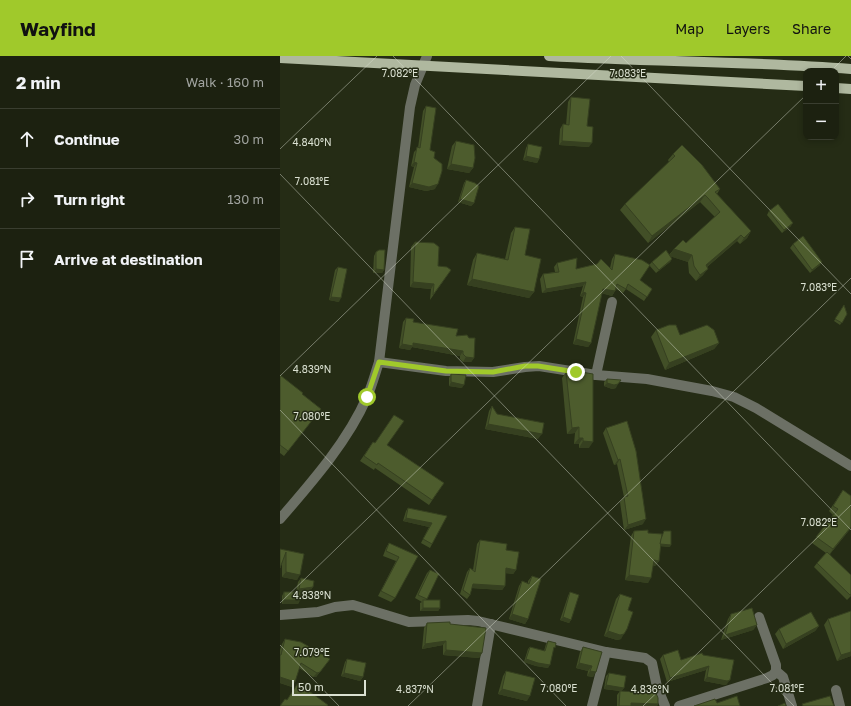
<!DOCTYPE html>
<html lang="en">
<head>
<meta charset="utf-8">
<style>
	body { margin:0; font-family:"Golos Text",sans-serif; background:#292e1e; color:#f1f3f6 }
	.controls { position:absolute; right:12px; top:12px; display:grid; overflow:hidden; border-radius:8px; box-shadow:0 2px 6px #0003 }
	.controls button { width:36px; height:36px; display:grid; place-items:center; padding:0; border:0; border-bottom:1px solid #3a3e30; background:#1c2110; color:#f1f3f6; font:20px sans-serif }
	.scale { position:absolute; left:12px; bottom:10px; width:74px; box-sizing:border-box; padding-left:4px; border:2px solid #dbe1d2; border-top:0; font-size:11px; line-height:14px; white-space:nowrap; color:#dbe1d2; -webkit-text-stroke:3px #252c15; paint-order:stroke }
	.stop { position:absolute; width:12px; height:12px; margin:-9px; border:3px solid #a0c92b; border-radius:50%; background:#fff }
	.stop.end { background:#a0c92b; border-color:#fff; box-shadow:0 1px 4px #0008 }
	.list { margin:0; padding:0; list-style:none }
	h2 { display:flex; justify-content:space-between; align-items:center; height:52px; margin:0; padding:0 16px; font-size:17px }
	h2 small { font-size:13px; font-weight:400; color:#a0a39f }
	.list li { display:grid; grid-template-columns:26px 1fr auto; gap:12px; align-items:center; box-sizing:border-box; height:60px; padding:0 16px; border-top:1px solid #3a3e30 }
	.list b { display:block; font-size:15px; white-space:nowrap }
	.list em { font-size:13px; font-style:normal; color:#a0a39f }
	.icon { flex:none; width:22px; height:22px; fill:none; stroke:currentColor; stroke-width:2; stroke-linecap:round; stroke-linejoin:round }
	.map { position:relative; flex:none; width:571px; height:650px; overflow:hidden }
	header { display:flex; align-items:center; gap:24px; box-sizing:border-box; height:56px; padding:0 20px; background:#a0c92b; color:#111 }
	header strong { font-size:19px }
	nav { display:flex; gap:22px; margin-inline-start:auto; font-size:14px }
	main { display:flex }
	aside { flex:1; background:#1c2110 }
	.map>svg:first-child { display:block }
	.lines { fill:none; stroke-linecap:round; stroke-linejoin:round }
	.minor { stroke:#6c7065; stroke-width:10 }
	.major { stroke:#afb89f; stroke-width:10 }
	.wall { fill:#424f27 }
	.shaded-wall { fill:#364020 }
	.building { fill:#4d5c2d; stroke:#364020 }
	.route { stroke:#a0c92b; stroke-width:5 }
	.ticks { fill:none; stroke:#dbe1d2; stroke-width:1; stroke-opacity:0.45 }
	.ticks-label { font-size:10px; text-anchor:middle; fill:#dbe1d2; stroke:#252c15; stroke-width:3; stroke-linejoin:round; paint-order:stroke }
</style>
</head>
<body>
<header>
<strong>Wayfind</strong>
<nav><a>Map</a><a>Layers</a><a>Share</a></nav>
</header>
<main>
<aside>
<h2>2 min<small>Walk · 160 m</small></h2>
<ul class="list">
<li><svg class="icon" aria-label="ahead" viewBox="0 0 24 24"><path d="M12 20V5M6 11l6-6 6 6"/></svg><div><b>Continue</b></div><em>30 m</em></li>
<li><svg class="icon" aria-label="right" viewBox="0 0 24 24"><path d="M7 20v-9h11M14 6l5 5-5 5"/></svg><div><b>Turn right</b></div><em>130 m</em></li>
<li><svg class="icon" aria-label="arrive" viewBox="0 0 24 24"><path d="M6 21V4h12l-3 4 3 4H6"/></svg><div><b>Arrive at destination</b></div></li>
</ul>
</aside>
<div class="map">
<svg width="571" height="650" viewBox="0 0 571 650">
	<rect width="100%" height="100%" fill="#252c15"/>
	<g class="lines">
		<g class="minor">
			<path d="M99,306L166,315L213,316L245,311L259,310L316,319L367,323L432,335L454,341L476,352L571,410"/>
			<path d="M316,319L332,246"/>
			<path d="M0,463C32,426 68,385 87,341C92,330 95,318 99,306L130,51L135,29L147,0"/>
			<path d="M0,559L38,556L55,551L73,549L129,566L188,564L198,565L326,596L365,602L372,607L377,631L385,650"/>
			<path d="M496,615L503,621L512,650"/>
			<path d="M556,634L560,650"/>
			<path d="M197,650L211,568"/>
			<path d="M312,650L326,596"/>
			<path d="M399,650L487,622L493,619L496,615V609L479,561"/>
		</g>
		<g class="major">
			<path d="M269,0C370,6 471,5 571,13"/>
			<path d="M0,2L526,30"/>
			<path d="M556,32L571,33"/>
		</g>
	</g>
	<g class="wall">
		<path d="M291,41L307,70L309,91L279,89L280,73L283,68L286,69L288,46Z"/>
		<path d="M146,50L150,94L154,102L155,133L146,135L129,131L134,111L131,110L134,96L138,92L143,55Z"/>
		<path d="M176,85L193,112L189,117L167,113L172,90Z"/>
		<path d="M248,88L259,103L257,107L243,104L246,92Z"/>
		<path d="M393,98L440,133L437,138L471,175L467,182L460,188L457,185L427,211L423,219L416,225L409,217L408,206L390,200L392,203L390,206L376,217L369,209L372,206L389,199L394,193L406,187L435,161L420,146L368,187L340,154L345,148L389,106L388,104Z"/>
		<path d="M186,124L194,147L191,150L178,146L184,127Z"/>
		<path d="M489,155L511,170L502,177L487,159Z"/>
		<path d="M235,171L245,199L254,236L249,242L187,229L193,204L197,197L225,203L231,177Z"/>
		<path d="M135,186L158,210L171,214L150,244L151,233L130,231L131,191Z"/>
		<path d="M513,188L540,209L530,217L510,192Z"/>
		<path d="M96,196L104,214L102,217H93L94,200Z"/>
		<path d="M335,198L360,224L372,233L364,245L346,233L343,237L336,233L335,235L332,240L322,237L311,287L308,291L293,288L303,241L300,240L303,230L262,237L260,223L263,218L275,216L274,211L277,207L296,213L317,208L321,203L330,212L332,203Z"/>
		<path d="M58,211L59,246L49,244L55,214Z"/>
		<path d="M564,249L567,258L560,269L554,265Z"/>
		<path d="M126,262L133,266L176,280L194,302L191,306H183L180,303V300L132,291L130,294L119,292L123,266Z"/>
		<path d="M376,274L400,279L439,287L434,293L385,314L371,281Z"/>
		<path d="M286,316L309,392H299V388H294L295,377L287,378L282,322Z"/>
		<path d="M171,318L182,332L169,330V322Z"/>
		<path d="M0,319L22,338L41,353L4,400L0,397Z"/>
		<path d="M327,323L336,332L332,333L324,330V326Z"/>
		<path d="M212,350L217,358L258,383L205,373L209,355Z"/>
		<path d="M326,372L356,395L363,468L344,474L340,446L344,441L337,408L334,409L323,377Z"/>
		<path d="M93,386L107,389L164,427L149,449L95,412L94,414L80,405Z"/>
		<path d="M563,434L571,440V472L550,498L571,540L567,544L534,511L537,507L546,497L532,487L553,459L549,455Z"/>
		<path d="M128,452L167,460L150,492L141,487L149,471L123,465L126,455Z"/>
		<path d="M354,475L368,477L382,480L384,475L390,491L380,490L379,505L375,510L373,509L368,527L345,524L351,480Z"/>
		<path d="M200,484L226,494L236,514L233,518L226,517L225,530L222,534L192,532L190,539L187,543L180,538L187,516L190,512L193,514L197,488Z"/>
		<path d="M109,487L138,500L115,542L111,546L98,540L116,505L103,500L106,492Z"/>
		<path d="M0,493L24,498L17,524L2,521V506Z"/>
		<path d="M150,514L159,518L146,544L160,552L158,555H140V547L142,546L135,542L147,517Z"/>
		<path d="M252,520L248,563L245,568L229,563L239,530L242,525L248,527V525Z"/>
		<path d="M21,522L33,531L30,535L20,536V544L18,548H2V540L4,536H16L18,526Z"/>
		<path d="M290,536L291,564L289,567L280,564L288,540Z"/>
		<path d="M340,538L348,554L341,583L337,584L324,580L336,543Z"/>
		<path d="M571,555V600L557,605L544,569L548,563Z"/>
		<path d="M451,558L477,569L473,574L441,584L448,563Z"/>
		<path d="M147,567L170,568L202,597L199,602L163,599V589L142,593L144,572Z"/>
		<path d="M539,570L535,575L503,593L495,578L499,573Z"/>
		<path d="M5,583L50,603L36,621H33L19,612L12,631L0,627V594L2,588Z"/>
		<path d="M268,585L273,594L268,612L256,610L244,606L248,593L250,591L264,595L266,588Z"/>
		<path d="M303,591L322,596L313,621L307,620L308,615L296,612L300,596Z"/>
		<path d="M383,599L401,604L423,599L447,628L445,629L424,625L426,614L387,626L380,603Z"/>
		<path d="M67,603L83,621L80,625L61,620L65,606Z"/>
		<path d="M226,615L247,645L218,638L223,620Z"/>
		<path d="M329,617L344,632L341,635L378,648L377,650H337V639L340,635L324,633L326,620Z"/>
	</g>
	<g class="shaded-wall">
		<path d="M282,85L312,87L309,91L279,89Z"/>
		<path d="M246,100L259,103L257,107L243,104Z"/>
		<path d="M134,106L137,107L134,111L131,110Z"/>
		<path d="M171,108L193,112L189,117L167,113Z"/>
		<path d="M132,127L158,128L155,133L146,135L129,131Z"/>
		<path d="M425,139L420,146L368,187L372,180Z"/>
		<path d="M180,143L194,147L191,150L178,146Z"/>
		<path d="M513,167L511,170L502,177L504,174Z"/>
		<path d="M471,175L467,182L460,188L464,182Z"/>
		<path d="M461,179L457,185L422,215L426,209Z"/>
		<path d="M394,193L412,199L408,206L389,200Z"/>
		<path d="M392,203L390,206L376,217L379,214Z"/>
		<path d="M542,206L540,209L530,217L532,214Z"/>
		<path d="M96,213L104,214L102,217H93Z"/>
		<path d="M428,213L423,219L416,225L420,219Z"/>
		<path d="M192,223L254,236L249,242L187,229Z"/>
		<path d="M133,226L154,228L151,233L130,231Z"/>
		<path d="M306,226L303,230L262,237L266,233Z"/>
		<path d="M323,233L335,235L332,240L320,237Z"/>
		<path d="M303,236L306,237L303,241L300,240Z"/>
		<path d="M51,241L61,242L59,246L49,244Z"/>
		<path d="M296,283L311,287L308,291L293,288Z"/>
		<path d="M133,287L183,295L180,300L132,291L130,294L119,292L122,288Z"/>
		<path d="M439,287L434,293L385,314L389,307Z"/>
		<path d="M186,301L194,302L191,306H183Z"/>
		<path d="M171,326L184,329L182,332L169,330Z"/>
		<path d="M327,327L338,328L336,332L332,333L324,330Z"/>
		<path d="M208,368L262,378L258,383L205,373Z"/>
		<path d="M299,371L295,377L287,378L292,372Z"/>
		<path d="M299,382H303L299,388H294Z"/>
		<path d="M303,385L313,386L309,392H299Z"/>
		<path d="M340,403L337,408L334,409L338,404Z"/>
		<path d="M126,462L152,467L149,471L123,465Z"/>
		<path d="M366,463L363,468L344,474L348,469Z"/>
		<path d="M571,471V472L549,499L553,493Z"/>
		<path d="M379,488L391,489L390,491L378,490Z"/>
		<path d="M374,504L379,505L375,510L371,509Z"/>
		<path d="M226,512L236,514L233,518L223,517Z"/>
		<path d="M6,516L20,519L17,524L2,521Z"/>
		<path d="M349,519L371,522L368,527L345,524Z"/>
		<path d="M193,528L225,530L222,534L190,532Z"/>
		<path d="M33,531L30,535L16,537L19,533Z"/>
		<path d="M4,544H20L18,548H2Z"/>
		<path d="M143,552H160L158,555H140Z"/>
		<path d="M232,558L248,563L245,568L229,563Z"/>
		<path d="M283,561L291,564L289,567L280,564Z"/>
		<path d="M477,569L473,574L441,584L445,579Z"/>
		<path d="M539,570L535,575L503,593L506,588Z"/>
		<path d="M328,575L344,578L341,583L337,584L324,580Z"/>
		<path d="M166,585L163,589L142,593L145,588Z"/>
		<path d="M166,594L202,597L199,602L163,599Z"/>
		<path d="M571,596V600L557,605L561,599Z"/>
		<path d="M50,603L36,621H33L37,617Z"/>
		<path d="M246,603L270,609L268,612L256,610L244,606Z"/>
		<path d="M299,607L312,610L308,615L296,612Z"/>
		<path d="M429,610L426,614L387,626L390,622Z"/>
		<path d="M310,615L316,616L313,621L307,620Z"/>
		<path d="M64,617L83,621L80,625L61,620Z"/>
		<path d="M0,621L15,626L12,631L0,627Z"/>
		<path d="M427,621L450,624L447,628L445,629L424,625Z"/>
		<path d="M326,629L344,632L341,635L324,633Z"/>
		<path d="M222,633L250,640L247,645L218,638Z"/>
		<path d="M351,647L378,648L377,650H349Z"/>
	</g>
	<g class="building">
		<path d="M291,41L310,43L307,70L313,71L312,87L282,85L283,68L289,69Z"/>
		<path d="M146,50L156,52L150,94L155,96L154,102L162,108V115L158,128L149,131L132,127L137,107L134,106L137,91L140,92Z"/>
		<path d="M176,85L194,89L195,102L193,112L171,108Z"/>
		<path d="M248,88L262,91L259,103L246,100Z"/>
		<path d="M402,89L422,109L440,133L435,136L471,175L464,182L461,179L426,209L428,213L420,219L414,210L412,199L394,193L403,184L406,187L440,156L428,142L425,139L372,180L345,148L395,100L393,98Z"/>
		<path d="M186,124L195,127L199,130L194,147L180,143Z"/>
		<path d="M498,148L513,167L504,174L489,155Z"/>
		<path d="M235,171L250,173L245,199L261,203L254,236L192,223L197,197L228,204Z"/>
		<path d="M523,180L542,206L532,214L513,188Z"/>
		<path d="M135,186L154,187L159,191L158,210L167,211L171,214L153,239L154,228L133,226Z"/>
		<path d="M99,194H105L104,214L96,213V196Z"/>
		<path d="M386,194L392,203L379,214L372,206Z"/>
		<path d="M335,198L362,204L370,209L360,224L372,233L367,241L348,228L346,233L337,228L335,235L323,233L311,287L296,283L306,237L303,236L306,226L266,233L263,218L279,216L277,207L297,202L296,213L317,208L321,203L332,214Z"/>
		<path d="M58,211L67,213L61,242L51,241Z"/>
		<path d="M564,249L567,258L562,267L555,263Z"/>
		<path d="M126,262L134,263L133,266L178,273L176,280L187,279L189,282H195L194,302L186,301L183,298V295L133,287V290L122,288Z"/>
		<path d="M389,269H396L400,279L427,269L434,274L439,287L389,307L376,274Z"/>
		<path d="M290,314L313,318V386L303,385V382H299V371L292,372L286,316Z"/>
		<path d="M171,318L186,319L184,329L171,326Z"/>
		<path d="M0,319L23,337L22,338L41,353L8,395L0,389Z"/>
		<path d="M327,323L341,324L338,328L334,329L327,327Z"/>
		<path d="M212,350L217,358L264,367L262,378L208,368Z"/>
		<path d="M114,359L124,365L107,389L164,427L152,444L98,407L97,409L84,400L93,386L95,387Z"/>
		<path d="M347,365L356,395L366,463L348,469L344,441L348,440L340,403L338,404L326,372Z"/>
		<path d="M563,434L571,440V471L553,493L536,481L558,453L553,450Z"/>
		<path d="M128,452L167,460L152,488L143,483L152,467L126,462Z"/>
		<path d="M368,474V477L382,478L379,505L374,504L371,522L349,519L354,475Z"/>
		<path d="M384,475H391V489L380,488L381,483Z"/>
		<path d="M200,484L227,488L226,494L239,496L236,514L226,512L225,530L193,528L190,539L183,534L190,512L195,516Z"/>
		<path d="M109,487L138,500L115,542L101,535L119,501L106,495Z"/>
		<path d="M0,493L24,498L20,519L6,516V496L0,512Z"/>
		<path d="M547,496L571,519V538L570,539L537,507Z"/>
		<path d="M150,514L159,518L147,543L138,539Z"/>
		<path d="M252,520L261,523L248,563L232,558L242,525L249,528Z"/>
		<path d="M21,522L34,525L33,531L19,533Z"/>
		<rect x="4" y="536" width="16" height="8"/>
		<path d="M290,536L299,539L291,564L283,561Z"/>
		<path d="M340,538L352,542L348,554L353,556L347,573L344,578L340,579L328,575Z"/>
		<rect x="143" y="544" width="17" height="8"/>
		<path d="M472,552L477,569L445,579L451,558Z"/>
		<path d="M571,555V596L561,599L548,563Z"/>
		<path d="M531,556L539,570L506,588L499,573Z"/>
		<path d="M170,566V568L206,572L202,597L166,594V585L145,588L147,567Z"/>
		<path d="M5,583L21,586L50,603L40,616L37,617L21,607L15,626L0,621V599H1Z"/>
		<path d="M268,585L276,587L275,592L274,591L270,609L258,607L246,603L250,591L265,595Z"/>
		<path d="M303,591L322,596L316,616L310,615L312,610L299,607Z"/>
		<path d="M398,594L401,604L422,597L423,599L454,604L450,624L447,625L427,621L429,610L390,622L383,599Z"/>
		<path d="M67,603L86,607L83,621L64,617Z"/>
		<path d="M226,615L255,622L250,640L222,633Z"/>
		<path d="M329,617L346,620L344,632L326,629Z"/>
		<path d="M18,627L48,649L47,650H0L5,643L7,644Z"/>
		<path d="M340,635L376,637L378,642V648L351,647V650H339Z"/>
		<path d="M457,640L460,650H414L435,643L437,647Z"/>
		<path d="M550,640L554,650H523L522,648Z"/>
		<path d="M505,647L506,650H498Z"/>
	</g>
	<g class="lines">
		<path class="route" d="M87,341L99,306L166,315L213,316L245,310H258L296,316"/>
	</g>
	<path class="ticks" d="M113,0L571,474M341,0L571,238M568,0L571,3M551,15L566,0M0,93L97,0M0,118L514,650M0,320L331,0M0,354L286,650M0,547L526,39M0,589L59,650M128,650L571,222M363,650L571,449"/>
	<g class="ticks-label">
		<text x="120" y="21">7.082°E</text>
		<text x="348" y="21">7.083°E</text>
		<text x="32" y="90">4.840°N</text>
		<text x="32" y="129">7.081°E</text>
		<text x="539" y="235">7.083°E</text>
		<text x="32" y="317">4.839°N</text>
		<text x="32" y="364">7.080°E</text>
		<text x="539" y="470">7.082°E</text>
		<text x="32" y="543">4.838°N</text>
		<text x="32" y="600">7.079°E</text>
		<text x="279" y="636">7.080°E</text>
		<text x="507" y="636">7.081°E</text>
		<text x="135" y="637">4.837°N</text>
		<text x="370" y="637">4.836°N</text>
	</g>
</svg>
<div class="controls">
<button>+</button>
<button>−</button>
</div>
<div class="scale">50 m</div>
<div class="stop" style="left:87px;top:341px"></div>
<div class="stop end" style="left:296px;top:316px"></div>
</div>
</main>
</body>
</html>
